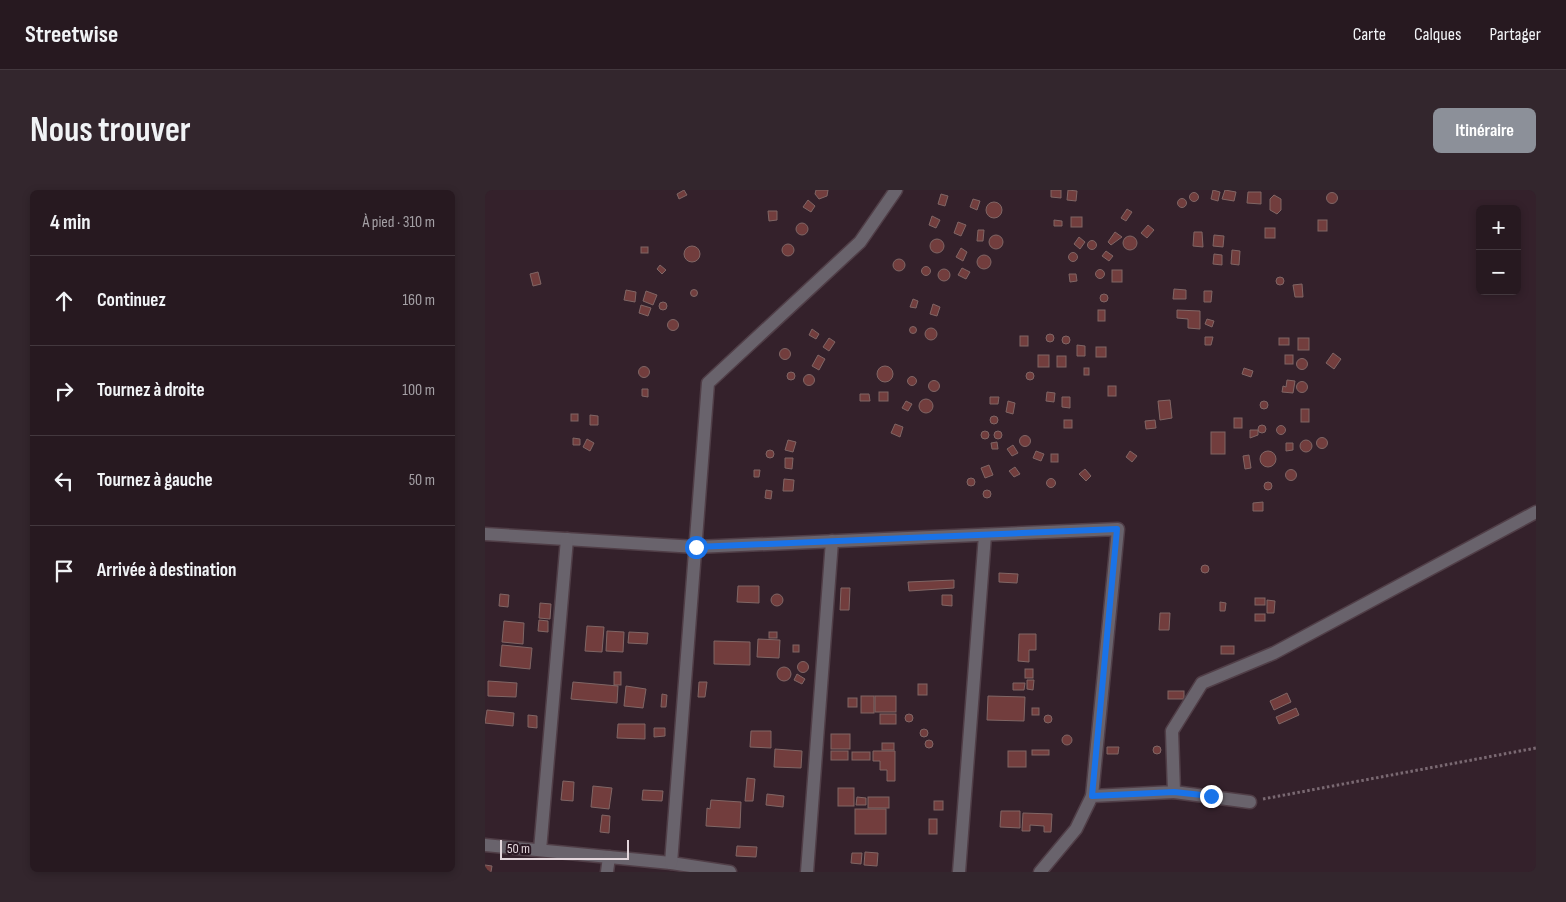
<!DOCTYPE html>
<html lang="fr">
<head>
<meta charset="utf-8">
<style>
	body { margin:0; font-family:"Sofia Sans Condensed",sans-serif; background:#33262d; color:#f1f3f6 }
	.controls { position:absolute; right:15px; top:15px; display:grid; overflow:hidden; border-radius:8px; box-shadow:0 2px 8px #0003 }
	.controls button { width:45px; height:45px; display:grid; place-items:center; padding:0; border:0; border-bottom:1px solid #43383e; background:#271920; color:#f1f3f6; font:25px sans-serif }
	.scale { position:absolute; left:15px; bottom:12px; width:129px; box-sizing:border-box; padding-left:5px; border:2px solid #e2d5db; border-top:0; font-size:14px; line-height:18px; white-space:nowrap; color:#e2d5db; -webkit-text-stroke:4px #2a1722; paint-order:stroke }
	.stop { position:absolute; width:15px; height:15px; margin:-11px; border:4px solid #1a73e8; border-radius:50%; background:#fff }
	.stop.end { background:#1a73e8; border-color:#fff; box-shadow:0 1px 5px #0008 }
	.list { margin:0; padding:0; list-style:none }
	h2 { display:flex; justify-content:space-between; align-items:center; height:65px; margin:0; padding:0 20px; font-size:21px }
	h2 small { font-size:16px; font-weight:400; color:#a4a0a5 }
	.list li { display:grid; grid-template-columns:32px 1fr auto; gap:15px; align-items:center; box-sizing:border-box; height:90px; padding:0 20px; border-top:1px solid #43383e }
	.list b { display:block; font-size:19px; white-space:nowrap }
	.list em { font-size:16px; font-style:normal; color:#a4a0a5 }
	.icon { flex:none; width:28px; height:28px; fill:none; stroke:currentColor; stroke-width:2; stroke-linecap:round; stroke-linejoin:round }
	.map { position:relative; flex:none; width:1051px; height:682px; overflow:hidden; border-radius:8px }
	header { display:flex; align-items:center; gap:30px; box-sizing:border-box; height:70px; padding:0 25px; background:#271920; border-bottom:1px solid #43383e }
	header strong { font-size:24px }
	nav { display:flex; gap:28px; margin-inline-start:auto; font-size:18px }
	.intro { display:flex; align-items:center; justify-content:space-between; box-sizing:border-box; height:120px; padding:0 30px }
	h1 { margin:0; font-size:35px }
	.button { padding:12px 22px; border-radius:8px; background:#8c9099; color:#fff; font-size:18px; font-weight:700 }
	main { display:flex; gap:30px; padding:0 30px }
	aside { flex:1; background:#271920; border-radius:8px; box-shadow:0 2px 8px #0003 }
	.map>svg:first-child { display:block }
	.building { fill:#723d3d; stroke:#806665 }
	.lines { fill:none; stroke-linecap:round; stroke-linejoin:round }
	.street-casing { stroke:#503e47; stroke-width:15 }
	.path { stroke:#7a6972; stroke-width:3; stroke-dasharray:2.5 2.5; stroke-linecap:butt }
	.street { stroke:#69636c; stroke-width:12 }
	.route { stroke:#1a73e8; stroke-width:6 }
</style>
</head>
<body>
<header>
<strong>Streetwise</strong>
<nav><a>Carte</a><a>Calques</a><a>Partager</a></nav>
</header>
<div class="intro"><h1>Nous trouver</h1><a class="button">Itinéraire</a></div>
<main>
<aside>
<h2>4 min<small>À pied · 310 m</small></h2>
<ul class="list">
<li><svg class="icon" aria-label="ahead" viewBox="0 0 24 24"><path d="M12 20V5M6 11l6-6 6 6"/></svg><div><b>Continuez</b></div><em>160 m</em></li>
<li><svg class="icon" aria-label="right" viewBox="0 0 24 24"><path d="M7 20v-9h11M14 6l5 5-5 5"/></svg><div><b>Tournez à droite</b></div><em>100 m</em></li>
<li><svg class="icon" aria-label="left" viewBox="0 0 24 24"><path d="M17 20v-9H6M10 6l-5 5 5 5"/></svg><div><b>Tournez à gauche</b></div><em>50 m</em></li>
<li><svg class="icon" aria-label="arrive" viewBox="0 0 24 24"><path d="M6 21V4h12l-3 4 3 4H6"/></svg><div><b>Arrivée à destination</b></div></li>
</ul>
</aside>
<div class="map">
<svg width="1051" height="682" viewBox="0 0 1051 682">
	<rect width="100%" height="100%" fill="#34212b"/>
	<g class="building">
		<path d="M199,0L202,5L194,9L192,4Z"/>
		<path d="M331,0H343L342,6L334,9L330,4Z"/>
		<path d="M566,0H576V8L566,7Z"/>
		<path d="M583,0L592,1L591,11L582,10Z"/>
		<path d="M728,0L735,2L733,11L726,9Z"/>
		<path d="M740,0L751,2L749,11L737,9Z"/>
		<path d="M763,2H776V14L762,13Z"/>
		<circle cx="847" cy="8" r="5.5"/>
		<circle cx="709" cy="7" r="4.5"/>
		<path d="M456,4L463,6L460,16L453,14Z"/>
		<path d="M789,5L796,9V20L792,24L785,20V9Z"/>
		<circle cx="697" cy="13" r="4.5"/>
		<path d="M488,9L495,11L492,20L485,17Z"/>
		<path d="M323,10L330,16L326,22L318,17Z"/>
		<circle cx="509" cy="20" r="8"/>
		<path d="M642,19L647,22L641,31L636,28Z"/>
		<path d="M283,21H292V30L284,31Z"/>
		<path d="M447,26L455,30L451,38L444,35Z"/>
		<rect x="586" y="27" width="11" height="10"/>
		<path d="M569,30L577,31V36H569Z"/>
		<rect x="833" y="30" width="9" height="11"/>
		<path d="M473,32L481,35L476,46L469,43Z"/>
		<circle cx="317" cy="39" r="6"/>
		<path d="M663,35L669,40L662,48L656,43Z"/>
		<rect x="780" y="38" width="10" height="10"/>
		<path d="M493,40H499L498,51H492Z"/>
		<path d="M630,42L637,47L626,55L623,52Z"/>
		<path d="M709,42H717L718,57L708,56Z"/>
		<path d="M729,45L739,46L738,57L728,56Z"/>
		<circle cx="511" cy="52" r="7"/>
		<circle cx="645" cy="53" r="7"/>
		<path d="M594,47L600,52L595,59L589,54Z"/>
		<circle cx="452" cy="56" r="7"/>
		<circle cx="607" cy="55" r="4.5"/>
		<circle cx="303" cy="60" r="6"/>
		<circle cx="207" cy="64" r="8"/>
		<rect x="156" y="57" width="7" height="6"/>
		<path d="M476,58L482,62L478,71L471,67Z"/>
		<path d="M747,60L755,61L754,75L746,74Z"/>
		<path d="M621,61L628,66L624,71L617,66Z"/>
		<circle cx="588" cy="67" r="4.5"/>
		<path d="M729,64L737,65V75L728,74Z"/>
		<circle cx="499" cy="72" r="7"/>
		<circle cx="414" cy="75" r="6"/>
		<path d="M175,75L181,80L177,84L172,79Z"/>
		<circle cx="441" cy="81" r="4.5"/>
		<path d="M477,78L485,82L481,89L473,85Z"/>
		<circle cx="459" cy="85" r="6"/>
		<circle cx="615" cy="84" r="4.5"/>
		<rect x="627" y="80" width="10" height="12"/>
		<path d="M53,82L56,94L48,96L45,84Z"/>
		<path d="M584,84H591L592,91L585,92Z"/>
		<circle cx="795" cy="91" r="4"/>
		<path d="M817,94L818,107H810L808,95Z"/>
		<path d="M689,99L701,100V109H688Z"/>
		<circle cx="209" cy="103" r="3.5"/>
		<path d="M141,100L151,102L150,112L139,110Z"/>
		<path d="M161,101L172,105L168,115L158,111Z"/>
		<path d="M719,101H727L726,112H719Z"/>
		<circle cx="619" cy="108" r="4"/>
		<path d="M428,109L433,111L431,118L425,117Z"/>
		<circle cx="178" cy="116" r="4"/>
		<path d="M448,114L455,117L452,126L445,124Z"/>
		<path d="M156,115L166,118L163,126L154,123Z"/>
		<rect x="613" y="120" width="7" height="11"/>
		<path d="M692,120L715,121V139L703,138V129L692,128Z"/>
		<path d="M722,129L729,131L727,137L720,134Z"/>
		<circle cx="188" cy="135" r="5.5"/>
		<circle cx="428" cy="140" r="3.5"/>
		<circle cx="446" cy="144" r="6"/>
		<path d="M327,139L334,144L331,149L324,145Z"/>
		<circle cx="565" cy="148" r="4"/>
		<circle cx="581" cy="150" r="4"/>
		<rect x="535" y="146" width="8" height="10"/>
		<path d="M720,147H728L726,155H720Z"/>
		<path d="M344,148L350,152L344,161L338,157Z"/>
		<rect x="794" y="148" width="10" height="7"/>
		<rect x="813" y="148" width="11" height="12"/>
		<path d="M592,155L600,156V166H592Z"/>
		<rect x="611" y="157" width="10" height="10"/>
		<circle cx="300" cy="164" r="5.5"/>
		<path d="M848,163L856,169L849,179L841,173Z"/>
		<path d="M333,165L340,169L334,180L327,176Z"/>
		<rect x="553" y="165" width="11" height="12"/>
		<rect x="800" y="165" width="8" height="9"/>
		<rect x="572" y="166" width="9" height="11"/>
		<circle cx="817" cy="174" r="5.5"/>
		<circle cx="400" cy="184" r="8"/>
		<circle cx="159" cy="182" r="5.5"/>
		<rect x="599" y="178" width="5" height="7"/>
		<path d="M759,178L768,181L766,187L757,184Z"/>
		<circle cx="545" cy="186" r="4"/>
		<circle cx="306" cy="186" r="4"/>
		<circle cx="324" cy="190" r="5.5"/>
		<circle cx="427" cy="191" r="4.5"/>
		<path d="M802,190L810,191L808,203L797,202L798,196L801,197Z"/>
		<circle cx="449" cy="196" r="5.5"/>
		<circle cx="817" cy="197" r="5.5"/>
		<rect x="623" y="196" width="8" height="10"/>
		<path d="M157,199H163V207L157,206Z"/>
		<rect x="394" y="202" width="9" height="9"/>
		<path d="M562,202L570,203L569,212L561,211Z"/>
		<path d="M375,204H384L385,211H375Z"/>
		<path d="M505,207H514L513,214H505Z"/>
		<path d="M577,207H585V218L577,217Z"/>
		<circle cx="441" cy="216" r="7"/>
		<path d="M685,210L687,228L675,230L673,211Z"/>
		<circle cx="779" cy="215" r="4"/>
		<path d="M421,211L427,214L423,221L417,218Z"/>
		<path d="M523,211L530,213L528,224L521,222Z"/>
		<rect x="816" y="219" width="8" height="13"/>
		<rect x="86" y="224" width="7" height="7"/>
		<path d="M105,225L113,226V235H105Z"/>
		<circle cx="509" cy="230" r="4"/>
		<rect x="749" y="228" width="8" height="10"/>
		<rect x="579" y="230" width="8" height="8"/>
		<path d="M670,230L671,238L661,239L660,231Z"/>
		<path d="M410,234L418,237L415,247L406,243Z"/>
		<circle cx="777" cy="239" r="4"/>
		<circle cx="796" cy="240" r="4.5"/>
		<path d="M765,240H773V245L765,248Z"/>
		<circle cx="513" cy="245" r="4"/>
		<circle cx="500" cy="245" r="4"/>
		<rect x="726" y="242" width="14" height="22"/>
		<circle cx="540" cy="251" r="5.5"/>
		<circle cx="837" cy="253" r="5.5"/>
		<path d="M88,248L95,249V255H88Z"/>
		<path d="M102,249L109,253L105,261L98,257Z"/>
		<circle cx="821" cy="256" r="6"/>
		<path d="M303,250L311,252L308,262L300,260Z"/>
		<path d="M512,252L513,259H507L506,253Z"/>
		<path d="M801,253H808V260L801,261Z"/>
		<path d="M528,255L533,263L527,266L522,259Z"/>
		<circle cx="285" cy="264" r="4"/>
		<path d="M551,261L559,264L556,271L548,268Z"/>
		<path d="M645,261L652,266L647,272L641,267Z"/>
		<circle cx="783" cy="269" r="8"/>
		<rect x="566" y="264" width="7" height="8"/>
		<path d="M764,265L766,278L760,279L758,266Z"/>
		<path d="M300,268H308L307,279L300,278Z"/>
		<path d="M504,275L508,285L500,288L496,278Z"/>
		<path d="M530,277L535,284L529,287L524,281Z"/>
		<path d="M600,279L606,286L601,291L594,284Z"/>
		<circle cx="806" cy="285" r="5.5"/>
		<path d="M269,280H275L274,287H269Z"/>
		<circle cx="486" cy="292" r="4"/>
		<circle cx="566" cy="293" r="4.5"/>
		<path d="M299,289L309,290L308,301H298Z"/>
		<circle cx="783" cy="296" r="4"/>
		<circle cx="502" cy="304" r="4"/>
		<path d="M281,300L287,301L286,309L280,308Z"/>
		<path d="M778,312V321H768V313Z"/>
		<circle cx="720" cy="379" r="4"/>
		<path d="M514,383L533,384L532,393L514,392Z"/>
		<path d="M469,390V398L424,401L423,392Z"/>
		<path d="M253,396H274V413L252,412Z"/>
		<path d="M356,398H365L364,420H355Z"/>
		<circle cx="292" cy="410" r="6"/>
		<path d="M15,404L24,405L23,417L14,416Z"/>
		<path d="M457,405H467V416L457,415Z"/>
		<rect x="770" y="408" width="10" height="7"/>
		<path d="M782,410L790,411L789,423H782Z"/>
		<path d="M735,412L741,413L740,421H735Z"/>
		<path d="M55,413L66,414L65,429L54,428Z"/>
		<path d="M675,423H685L684,440H674Z"/>
		<rect x="770" y="424" width="10" height="7"/>
		<path d="M54,430L63,431V442L53,441Z"/>
		<path d="M19,431L39,433L38,454L17,452Z"/>
		<path d="M102,436L119,437L117,462L100,461Z"/>
		<path d="M122,441L139,442L138,462L121,461Z"/>
		<path d="M144,442L163,443L162,454L143,453Z"/>
		<rect x="284" y="442" width="8" height="6"/>
		<path d="M534,444H551V460H544V472L533,471Z"/>
		<path d="M273,449L295,450L294,468L272,467Z"/>
		<path d="M229,451L265,452V475L229,474Z"/>
		<path d="M17,455L47,458L45,479L15,476Z"/>
		<rect x="308" y="455" width="6" height="7"/>
		<rect x="736" y="456" width="13" height="8"/>
		<circle cx="318" cy="477" r="5.5"/>
		<circle cx="299" cy="484" r="7"/>
		<rect x="540" y="479" width="8" height="9"/>
		<rect x="129" y="482" width="7" height="13"/>
		<path d="M312,484L320,489L317,494L309,490Z"/>
		<path d="M542,490H549L548,500L542,499Z"/>
		<path d="M3,491L32,493L31,507L3,506Z"/>
		<path d="M88,492L133,496L132,513L86,509Z"/>
		<path d="M214,492H222L220,507H213Z"/>
		<path d="M528,493H540L539,500H528Z"/>
		<rect x="433" y="494" width="9" height="11"/>
		<path d="M141,496L161,499L158,518L139,516Z"/>
		<rect x="683" y="501" width="16" height="8"/>
		<path d="M802,503L806,512L789,520L785,511Z"/>
		<path d="M177,504L182,505L181,517H176Z"/>
		<rect x="376" y="506" width="13" height="17"/>
		<rect x="390" y="506" width="21" height="16"/>
		<path d="M503,506L540,507L539,531L502,530Z"/>
		<rect x="363" y="508" width="9" height="9"/>
		<rect x="547" y="518" width="7" height="7"/>
		<path d="M811,518L814,525L794,534L791,527Z"/>
		<path d="M2,520L29,523L28,536L0,533Z"/>
		<rect x="395" y="524" width="16" height="10"/>
		<circle cx="424" cy="528" r="4"/>
		<path d="M43,525L52,526V538L43,537Z"/>
		<circle cx="563" cy="529" r="4"/>
		<path d="M133,534H160V549L132,548Z"/>
		<path d="M169,538H180V546L169,547Z"/>
		<circle cx="439" cy="543" r="4"/>
		<path d="M266,541H286V558L265,557Z"/>
		<rect x="346" y="544" width="19" height="15"/>
		<circle cx="582" cy="550" r="5"/>
		<circle cx="444" cy="554" r="4"/>
		<rect x="397" y="553" width="12" height="7"/>
		<circle cx="672" cy="560" r="4"/>
		<path d="M622,557H634L633,564H622Z"/>
		<path d="M290,559L317,561L316,578L289,577Z"/>
		<rect x="547" y="560" width="17" height="5"/>
		<rect x="346" y="561" width="17" height="9"/>
		<path d="M388,561H410V591H402V580H395V571H388Z"/>
		<rect x="523" y="561" width="18" height="16"/>
		<rect x="367" y="562" width="18" height="8"/>
		<path d="M262,588L270,589L268,611H260Z"/>
		<path d="M78,591L89,592L88,611L76,610Z"/>
		<path d="M108,596L127,598L124,619L106,617Z"/>
		<rect x="353" y="598" width="16" height="18"/>
		<path d="M158,600L178,601L177,611L157,610Z"/>
		<path d="M282,604L299,606L298,617L281,615Z"/>
		<path d="M372,607L381,608V615H371Z"/>
		<rect x="383" y="607" width="21" height="11"/>
		<path d="M226,610L256,612L255,638L221,636L222,618L225,619Z"/>
		<rect x="449" y="611" width="9" height="9"/>
		<rect x="370" y="619" width="31" height="25"/>
		<path d="M516,621H535V638L515,637Z"/>
		<path d="M538,623L567,624L566,642H559V636L545,635V641H537Z"/>
		<path d="M117,625L125,626L124,643L115,642Z"/>
		<rect x="444" y="629" width="8" height="15"/>
		<path d="M252,656L272,657L271,667L251,666Z"/>
		<path d="M380,662L393,663L392,676L379,675Z"/>
		<path d="M367,663H377L376,674L366,673Z"/>
		<path d="M0,675L7,676L6,682H0Z"/>
	</g>
	<g class="lines">
		<defs>
			<g id="street">
				<path d="M0,344L211,357L633,339L607,606"/>
				<path d="M689,602L765,612"/>
				<path d="M0,655L186,673L245,682"/>
				<path d="M55,660L82,349"/>
				<path d="M186,673L223,193L375,52L411,0"/>
				<path d="M122,682L124,667"/>
				<path d="M322,682L347,351"/>
				<path d="M474,682L500,345"/>
				<path d="M555,682L591,639L607,606L689,602L687,541L717,493L789,463L1051,322"/>
			</g>
		</defs>
		<use href="#street" class="street-casing"/>
		<path class="path" d="M778,609L1051,558"/>
		<use href="#street" class="street"/>
	</g>
	<g class="lines">
		<path class="route" d="M211,357L632,339L607,606L689,602L726,606"/>
	</g>
</svg>
<div class="controls">
<button>+</button>
<button>−</button>
</div>
<div class="scale">50 m</div>
<div class="stop" style="left:211px;top:357px"></div>
<div class="stop end" style="left:726px;top:606px"></div>
</div>
</main>
</body>
</html>
